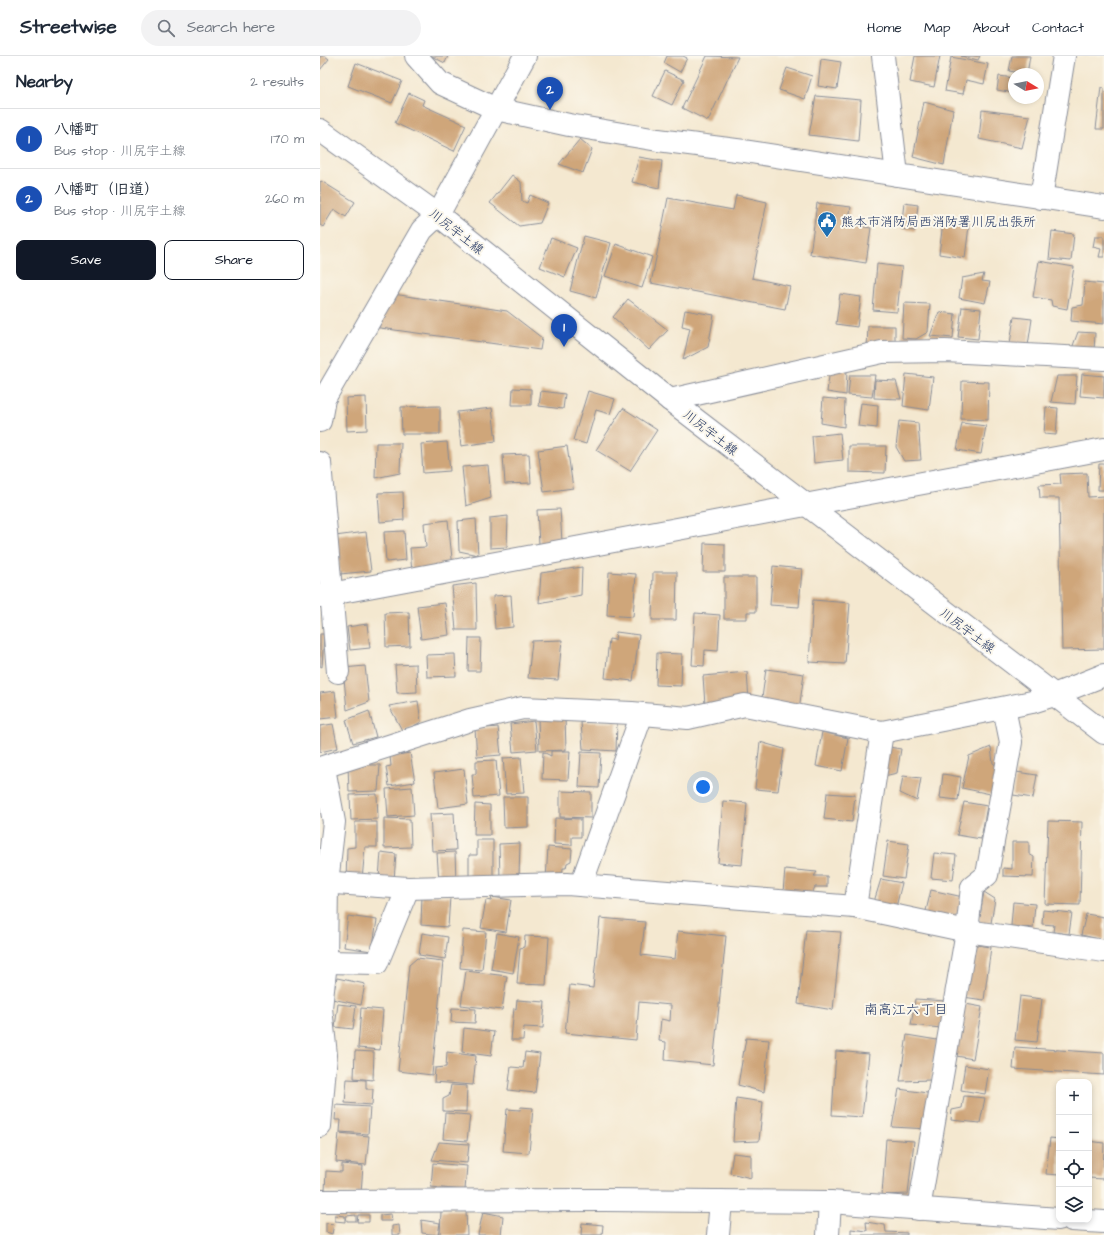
<!DOCTYPE html>
<html lang="en">
<head>
<meta charset="utf-8">
<style>
	body { margin:0; font-family:"Architects Daughter","Klee One",sans-serif; background:#f2f2f3; color:#1f2937 }
	.controls { position:absolute; right:12px; bottom:12px; display:grid; overflow:hidden; border-radius:8px; box-shadow:0 2px 6px #0003 }
	.controls button { width:36px; height:36px; display:grid; place-items:center; padding:0; border:0; border-bottom:1px solid #e0e1e3; background:#fff; color:#1f2937; font:20px sans-serif }
	.compass { position:absolute; left:688px; top:12px; width:36px; height:36px; border-radius:50%; background:#fff; box-shadow:0 2px 6px #0003; rotate:100deg }
	.you { position:absolute; left:383px; top:731px; width:14px; height:14px; margin:-10px; border:3px solid #fff; border-radius:50%; background:#1a73e8; box-shadow:0 0 0 6px #1a73e833 }
	.badge { display:grid; place-items:center; width:26px; height:26px; border-radius:50%; background:#111827; color:#fff; font-size:13px; font-weight:700 }
	.pin { position:absolute; translate:-50% -33px; filter:drop-shadow(0 1px 2px #0008) }
	.pin::after { content:''; position:absolute; top:21px; width:14px; height:12px; background:inherit; clip-path:polygon(0 0,100% 0,50% 100%) }
	.list { margin:0; padding:0; list-style:none }
	h2 { display:flex; justify-content:space-between; align-items:center; height:52px; margin:0; padding:0 16px; font-size:17px }
	h2 small { font-size:13px; font-weight:400; color:#747a83 }
	.list li { display:grid; grid-template-columns:26px 1fr auto; gap:12px; align-items:center; box-sizing:border-box; height:60px; padding:0 16px; border-top:1px solid #e0e1e3 }
	.list b { display:block; font-size:15px; white-space:nowrap }
	.list p { margin:0; font-size:13px; white-space:nowrap; color:#747a83 }
	.list em { font-size:13px; font-style:normal; color:#747a83 }
	.actions { display:flex; gap:8px; padding:12px 16px }
	.actions a { flex:1; padding:9px 0; border:1px solid #111827; border-radius:8px; text-align:center; font-size:14px; color:#111827 }
	.actions .main { background:#111827; color:#fff }
	.icon { flex:none; width:22px; height:22px; fill:none; stroke:currentColor; stroke-width:2; stroke-linecap:round; stroke-linejoin:round }
	.map { position:relative; flex:none; width:784px; height:1179px; overflow:hidden }
	header { display:flex; align-items:center; gap:24px; box-sizing:border-box; height:56px; padding:0 20px; background:#fff; border-bottom:1px solid #e0e1e3 }
	header strong { font-size:19px }
	nav { display:flex; gap:22px; margin-inline-start:auto; font-size:14px }
	.search { width:280px; height:36px; background:#f2f2f3; display:flex; align-items:center; gap:10px; box-sizing:border-box; padding:0 14px; border-radius:22px; color:#747a83; font-size:15px }
	main { display:flex }
	aside { flex:1; background:#fff }
	.map>svg:first-child { display:block }
	.building { fill:#cfa67a }
	.lines { fill:none; stroke-linecap:round; stroke-linejoin:round }
	.minor-casing { stroke:#888c97; stroke-width:24 }
	.major-casing { stroke:#888c97; stroke-width:24 }
	.minor { stroke:#fff; stroke-width:22 }
	.major { stroke:#fff; stroke-width:22 }
	.labels { text-anchor:middle; stroke-width:4; stroke-linejoin:round; paint-order:stroke }
	.poi-label { font-size:13px; fill:#1b2f5e; stroke:#fbf7ec; text-anchor:start }
	.street-label { font-size:13px; fill:#1b2f5e; stroke:#fbf7ec }
	.neighbourhood-label { font-size:14px; fill:#1b2f5e; stroke:#fbf7ec }
</style>
</head>
<body>
<header>
<strong>Streetwise</strong>
<div class="search"><svg class="icon" aria-label="search" viewBox="0 0 24 24"><circle cx="10" cy="10" r="6"/><path d="M15 15l6 6"/></svg>Search here</div>
<nav><a>Home</a><a>Map</a><a>About</a><a>Contact</a></nav>
</header>
<main>
<aside>
<h2>Nearby<small>2 results</small></h2>
<ul class="list">
<li><span class="badge" style="background:#1a4fb4">1</span><div><b>八幡町</b><p>Bus stop · 川尻宇土線</p></div><em>170 m</em></li>
<li><span class="badge" style="background:#1a4fb4">2</span><div><b>八幡町（旧道）</b><p>Bus stop · 川尻宇土線</p></div><em>260 m</em></li>
</ul>
<div class="actions"><a class="main">Save</a><a>Share</a></div>
</aside>
<div class="map">
<svg width="784" height="1179" viewBox="0 0 784 1179">
	<rect width="100%" height="100%" fill="#fbf7ec"/>
	<filter id="ink" filterUnits="userSpaceOnUse"><feTurbulence type="fractalNoise" baseFrequency=".025" numOctaves="2"/><feDisplacementMap in="SourceGraphic" scale="8" xChannelSelector="R" yChannelSelector="G"/><feConvolveMatrix kernelMatrix="1 2 1 2 8 2 1 2 1" color-interpolation-filters="sRGB"/></filter>
	<filter id="wash" filterUnits="userSpaceOnUse"><feTurbulence type="fractalNoise" baseFrequency=".012" numOctaves="4" result="noise"/><feDisplacementMap in="SourceGraphic" scale="16" xChannelSelector="R" yChannelSelector="G"/><feGaussianBlur stdDeviation="0.9" result="paint"/><feColorMatrix in="noise" values="0 0 0 0 0 0 0 0 0 0 0 0 0 0 0 0 0 1.4 0 .05"/><feComposite in="paint" operator="in"/></filter>
	<g filter="url(#wash)">
		<rect width="100%" height="100%" fill="#f4e8d0"/>
		<g id="blocks">
			<g class="building">
				<path d="M0,0H5L9,3L0,14Z"/>
				<path d="M111,0H128L125,7Z"/>
				<path d="M347,0H363L367,2L360,16L344,7Z"/>
				<path d="M387,0L418,1L388,65L362,52Z"/>
				<path d="M595,0H620L614,31L590,26Z"/>
				<path d="M641,0H660L658,4Z"/>
				<path d="M692,0H710L707,18L689,15Z"/>
				<path d="M631,1L668,8L664,28L646,24L643,38L625,35Z"/>
				<path d="M501,3L521,6L517,33L498,30Z"/>
				<path d="M36,7L82,25L72,47L28,30Z"/>
				<path d="M467,12L492,20L485,43L459,34Z"/>
				<path d="M345,15L364,24L352,49L333,40Z"/>
				<path d="M679,20L694,22V37L677,34Z"/>
				<path d="M781,31L784,32V73H776Z"/>
				<path d="M89,37L104,44L102,49L146,69L134,95L75,67Z"/>
				<path d="M496,40L541,44L538,85L489,79Z"/>
				<path d="M604,46L633,54L624,109L593,101Z"/>
				<path d="M662,54L710,60L702,92L659,83Z"/>
				<path d="M260,83L272,93L263,117L239,108Z"/>
				<path d="M319,101L342,105L339,132L312,126Z"/>
				<path d="M192,119L201,126L202,145L207,147L210,139L228,147L220,167L199,170L170,147Z"/>
				<path d="M1,125L35,146L26,161L14,153L3,171L0,169V126Z"/>
				<path d="M416,139L447,146L432,222L470,230L465,253L331,227L348,142L413,154Z"/>
				<path d="M497,147L531,151L528,168L551,172L546,207L490,198Z"/>
				<path d="M584,147L598,149L595,175L581,173Z"/>
				<path d="M623,166L649,170L645,202L619,198Z"/>
				<path d="M732,175L754,178L751,205L729,203Z"/>
				<path d="M264,180L291,187L276,242L250,235Z"/>
				<path d="M775,180H784V201H779L781,193L773,191Z"/>
				<path d="M231,182L257,192L245,221L220,211Z"/>
				<path d="M296,188L332,201L322,232L285,220Z"/>
				<path d="M719,205L754,211L747,253L732,250L731,244L713,241Z"/>
				<path d="M557,208L582,211L577,256L553,254Z"/>
				<path d="M664,218L662,225L670,226L665,247L639,242L642,222Z"/>
				<path d="M765,226L784,228V268L751,265L752,251L763,249Z"/>
				<path d="M73,238L187,255L222,282L220,294L53,271Z"/>
				<path d="M520,238L541,241L537,271L516,268Z"/>
				<path d="M308,243L348,274L329,294L293,261Z"/>
				<path d="M584,247L610,248L608,276L596,283L582,282Z"/>
				<path d="M642,251L661,253L658,283L638,281Z"/>
				<path d="M365,254L394,259L388,291L363,304L370,272L362,270Z"/>
				<path d="M619,256L635,258L633,282L610,280Z"/>
				<path d="M694,261L712,263L707,296L689,294Z"/>
				<path d="M548,270H575V292H547Z"/>
				<path d="M758,276L775,277L774,296L751,295Z"/>
				<path d="M510,313L527,314L526,339L507,336Z"/>
				<path d="M586,318L613,321L609,354L583,350Z"/>
				<path d="M762,318L784,320V342L760,340Z"/>
				<path d="M530,319H555L552,341L528,339Z"/>
				<path d="M737,320H757L755,348L731,346Z"/>
				<path d="M555,324L576,325L581,343L554,342Z"/>
				<path d="M642,325L669,326L668,364L641,363Z"/>
				<path d="M193,332L211,333V349H192Z"/>
				<path d="M221,335L245,338L243,353L219,350Z"/>
				<path d="M268,335L295,343L290,358L276,354L266,388L253,384Z"/>
				<path d="M46,341L47,374L27,375L26,342Z"/>
				<path d="M503,342L525,344L524,371L501,367Z"/>
				<path d="M541,347L558,349L557,372L538,370Z"/>
				<path d="M120,350V378H82L81,351Z"/>
				<path d="M726,351L738,352L736,379L724,378Z"/>
				<path d="M172,352L176,385L141,390L137,356Z"/>
				<path d="M303,352L337,374L310,415L276,394Z"/>
				<path d="M579,365L598,367L601,404L584,405L576,391Z"/>
				<path d="M642,367L666,370L661,398L637,394Z"/>
				<path d="M520,377L523,404L494,407L492,380Z"/>
				<path d="M127,386L130,415L103,417L101,388Z"/>
				<path d="M56,387H81L80,417L55,422Z"/>
				<path d="M247,390L253,432L224,436L218,394Z"/>
				<path d="M529,390H566L565,417L529,416Z"/>
				<path d="M209,398L211,427L185,428L183,399Z"/>
				<path d="M779,408H784V434H778Z"/>
				<path d="M168,409L171,442L146,450L142,411Z"/>
				<path d="M767,417L768,441L784,440V593L742,594L739,442H720L719,429L741,428L740,418Z"/>
				<path d="M83,436L84,464L60,466L58,437Z"/>
				<path d="M240,453L242,486L219,488L217,454Z"/>
				<path d="M188,460L187,491L170,492V462Z"/>
				<path d="M156,463L158,499L139,495L138,465Z"/>
				<path d="M128,464L133,512L92,517L90,492L106,491L104,467Z"/>
				<path d="M84,475L86,504L66,506L64,476Z"/>
				<path d="M46,476L51,515L20,518L15,480Z"/>
				<path d="M384,487L405,488V516H383Z"/>
				<path d="M453,510L482,513L479,551L450,549Z"/>
				<path d="M262,511L261,539L219,547L221,517Z"/>
				<path d="M289,516L316,518L313,561L287,559Z"/>
				<path d="M333,516H357L356,564H332Z"/>
				<path d="M404,521H436V556H427V563H404Z"/>
				<path d="M156,527L157,574H136L132,530Z"/>
				<path d="M191,539L193,571L175,573L173,540Z"/>
				<path d="M493,544L530,547L525,608L489,606Z"/>
				<path d="M125,547L129,579L101,583L97,550Z"/>
				<path d="M89,556L90,590L66,591L65,557Z"/>
				<path d="M375,557L400,559L398,595L385,594L384,610L372,609Z"/>
				<path d="M47,568L50,592L30,594L27,571Z"/>
				<path d="M296,576L319,579L313,625L285,622L289,583L295,584Z"/>
				<path d="M0,578H4L2,611L0,610Z"/>
				<path d="M149,582H161L160,615H148Z"/>
				<path d="M242,584L238,624L208,622L212,585Z"/>
				<path d="M337,597L362,598L361,630L336,629Z"/>
				<path d="M135,598L136,620L107,621L106,599Z"/>
				<path d="M96,608L97,636L77,637L75,609Z"/>
				<path d="M45,610L49,646L27,654L23,612Z"/>
				<path d="M446,613L484,618L479,654L441,649Z"/>
				<path d="M427,616L429,645L385,649L383,620Z"/>
				<path d="M15,635L18,661L0,663V637Z"/>
				<path d="M98,645L101,666L83,676L69,650Z"/>
				<path d="M49,655L56,681L33,687L26,664Z"/>
				<path d="M218,661H245L246,694L219,695Z"/>
				<path d="M214,665L217,694L193,696L190,668Z"/>
				<path d="M261,666H297L296,695L263,693Z"/>
				<path d="M13,668L18,692L0,696V670Z"/>
				<path d="M178,671L181,699L157,701L155,673Z"/>
				<path d="M502,676L528,682L522,715L496,710Z"/>
				<path d="M440,686L464,693L458,735L435,733Z"/>
				<path d="M569,691L581,693L577,717L564,720Z"/>
				<path d="M671,691L673,707L680,713L675,739L642,732L649,700Z"/>
				<path d="M231,695H250L248,724L222,723L223,696L231,700Z"/>
				<path d="M261,696L281,697L279,732L259,731Z"/>
				<path d="M90,697L95,726L69,730L66,711L71,710L70,700Z"/>
				<path d="M201,701L204,737L186,738L183,702Z"/>
				<path d="M176,704L179,740L154,742L152,718H156V705Z"/>
				<path d="M28,709H60L58,735L29,736Z"/>
				<path d="M144,713L148,748L118,752L114,717Z"/>
				<path d="M696,716L717,719L713,742L693,739Z"/>
				<path d="M623,718L641,721L638,744L620,742Z"/>
				<path d="M583,720L601,722L597,745L580,737Z"/>
				<path d="M92,731L94,759L68,761L66,733Z"/>
				<path d="M240,735L271,736V762L240,761Z"/>
				<path d="M507,737L535,739L532,766L504,763Z"/>
				<path d="M57,738L58,763L31,764L30,739Z"/>
				<path d="M183,741H208V771L184,772Z"/>
				<path d="M403,745L427,747L422,809L398,807Z"/>
				<path d="M644,746L667,750L661,783L637,779Z"/>
				<path d="M155,748L170,749V779H154Z"/>
				<path d="M134,757L136,794L112,795L110,758Z"/>
				<path d="M64,762L90,763L91,791L64,792Z"/>
				<path d="M235,762L261,763V781H252V789L234,788Z"/>
				<path d="M728,765L762,766L760,849L725,848Z"/>
				<path d="M35,766H57V791H45L42,824L26,825L27,792L35,791Z"/>
				<path d="M157,784H173V826H149V799H157Z"/>
				<path d="M568,785L589,788L584,823L563,820Z"/>
				<path d="M692,786H709V798L714,801L713,821L683,820V812L692,813Z"/>
				<path d="M200,787L199,821L180,822L179,788Z"/>
				<path d="M228,791L252,793L251,805L247,807L246,812H243L242,825L226,824Z"/>
				<path d="M61,796L76,798L74,824L59,822Z"/>
				<path d="M135,796L136,826H119L117,797Z"/>
				<path d="M614,797L636,799L633,824L611,822Z"/>
				<path d="M465,813L497,816L494,820H507V831H495L491,839L463,836Z"/>
				<path d="M561,823L582,827L575,855L553,849Z"/>
				<path d="M611,834L643,841L637,867L605,859Z"/>
				<path d="M664,836L675,843L670,873L658,870Z"/>
				<path d="M102,839L130,841L128,871L101,869Z"/>
				<path d="M172,841L191,844L186,876L161,872L166,844L171,845Z"/>
				<path d="M693,846L715,848L713,872L691,870Z"/>
				<path d="M723,854L752,857L749,878L733,876L734,869L722,868Z"/>
				<path d="M766,858L784,861V884L761,879Z"/>
				<path d="M28,860L57,864L52,895L24,891Z"/>
				<path d="M280,862L325,866L321,899L355,903L358,875L406,880L393,1009L345,1004L346,986L339,985L341,963L350,965L351,949L319,946L316,984L245,977L250,929L273,932Z"/>
				<path d="M143,874L166,876L162,914L140,912Z"/>
				<path d="M486,874L521,876L513,954L478,948Z"/>
				<path d="M102,877L128,881L125,903L99,899Z"/>
				<path d="M177,877L199,881L193,917L171,913Z"/>
				<path d="M205,880L229,881L226,929L197,928L200,892L204,891Z"/>
				<path d="M650,888L671,891L664,944L643,941Z"/>
				<path d="M97,902L123,905L112,1019L78,1015L89,909Z"/>
				<path d="M146,915L187,920L182,954L141,949Z"/>
				<path d="M17,922L45,928L41,949L12,943Z"/>
				<path d="M700,940L722,943L717,986L695,984Z"/>
				<path d="M595,943L627,945L621,972L591,969Z"/>
				<path d="M197,944L225,946L223,972L204,971L203,984H191L194,952L196,953Z"/>
				<path d="M640,947L662,951L653,1003L631,999Z"/>
				<path d="M18,948L36,950L33,973L15,971Z"/>
				<path d="M41,952L63,954L60,994L38,992Z"/>
				<path d="M132,952L156,953L155,967L131,966Z"/>
				<path d="M144,972L174,976L171,1000L142,996Z"/>
				<path d="M587,979L617,984L611,1024L580,1025Z"/>
				<path d="M426,982L449,984L444,1036L418,1029Z"/>
				<path d="M695,991L784,997V1019L693,1013Z"/>
				<path d="M35,995L54,996L53,1024L34,1022Z"/>
				<path d="M516,995L549,998L542,1061L512,1059Z"/>
				<path d="M127,996L156,1000L153,1029L114,1026L115,1012L126,1011Z"/>
				<path d="M205,996L220,998L215,1037L188,1034L191,1011L203,1012Z"/>
				<path d="M645,1009L669,1013L665,1038L641,1034Z"/>
				<path d="M27,1023L46,1024V1033H53L52,1049L25,1047Z"/>
				<path d="M131,1029L147,1030L146,1056L123,1055V1043L129,1040Z"/>
				<path d="M579,1033L614,1038L609,1073L572,1071Z"/>
				<path d="M644,1040L665,1042L660,1067L631,1064L632,1054L642,1052Z"/>
				<path d="M416,1042L443,1046L439,1085L413,1086Z"/>
				<path d="M16,1049L50,1051L48,1078L20,1076L21,1064H15Z"/>
				<path d="M201,1051L213,1052L209,1097L183,1095L187,1053L200,1054Z"/>
				<path d="M125,1057L150,1059L147,1085L123,1083Z"/>
				<path d="M19,1077L49,1080L46,1109L16,1106Z"/>
				<path d="M730,1082L739,1083V1119L726,1118Z"/>
				<path d="M566,1083L594,1085L588,1138L562,1139Z"/>
				<path d="M769,1085L784,1087L783,1123L769,1122Z"/>
				<path d="M119,1086L149,1088L147,1107L112,1104Z"/>
				<path d="M413,1097L431,1099V1122L410,1117Z"/>
				<path d="M113,1107L147,1110L145,1134L111,1131Z"/>
				<path d="M22,1108L43,1110L41,1137L5,1135L6,1115L22,1116Z"/>
				<path d="M121,1155H146L147,1179H120Z"/>
				<path d="M163,1156L183,1160L181,1179H158Z"/>
				<path d="M71,1158L72,1165H60V1159Z"/>
				<path d="M15,1159L25,1160V1166L15,1165Z"/>
				<path d="M36,1159V1165H27L26,1160Z"/>
				<path d="M38,1159H49V1166H37Z"/>
				<path d="M101,1164L120,1167L118,1179L102,1177Z"/>
				<path d="M546,1166L565,1169L566,1176L587,1177V1179H531V1173L547,1175Z"/>
				<path d="M6,1167L14,1168L12,1178L6,1176Z"/>
				<path d="M262,1167L283,1169L282,1179H261Z"/>
				<path d="M79,1169L80,1179H72V1170Z"/>
			</g>
		</g>
	</g>
	<g filter="url(#ink)">
		<use href="#blocks" fill-opacity="0" stroke="#888c97" stroke-width="1"/>
		<g class="lines">
			<defs>
				<g id="minor">
					<path d="M96,0L120,27L176,53L249,69L338,84L424,95L784,151"/>
					<path d="M563,0L577,119"/>
					<path d="M721,142L744,0"/>
					<path d="M350,344L562,296L625,295L784,303"/>
					<path d="M0,365L4,343L102,174L118,159L205,0"/>
					<path d="M0,407L18,616"/>
					<path d="M0,540L784,393"/>
					<path d="M0,712L150,664L203,652L312,657L368,662L425,649L562,676L712,646L734,639L784,619"/>
					<path d="M0,826L88,832L247,828L535,851L647,875L784,895"/>
					<path d="M261,829L322,658"/>
					<path d="M535,851L562,676"/>
					<path d="M6,906L57,907L88,832"/>
					<path d="M0,1070L6,999L1,952L6,906L7,827L14,766L4,712"/>
					<path d="M0,1145L284,1144L510,1146L739,1163"/>
					<path d="M599,1153L647,875L652,831L667,819L691,686L684,652"/>
					<path d="M752,1164L784,1166"/>
					<path d="M398,1179L401,1145"/>
					<path d="M508,1179L510,1146"/>
				</g>
				<path id="major" d="M0,74L118,159L350,344L784,677"/>
			</defs>
			<use href="#minor" class="minor-casing"/>
			<use href="#major" class="major-casing"/>
			<use href="#minor" class="minor"/>
			<use href="#major" class="major"/>
		</g>
	</g>
	<defs>
		<symbol id="civic-pin" viewBox="-11 -11 22 30"><path d="M0 17L-7.5 6A9.5 9.5 0 1 1 7.5 6Z" fill="#1f6fb2" stroke="#fbf7ec"/><path d="M-.6-6.5H3V-4.5H.6V-3L4-1V1h2V6H-6V1h2V-1L-.6-3ZM-1.2 2.5V6h2.4V2.5Z" fill="#fff"/></symbol>
	</defs>
	<g fill-rule="evenodd">
		<use href="#civic-pin" x="496" y="154" width="22" height="30"/>
	</g>
	<g class="labels">
		<g class="poi-label">
			<text x="521" y="170">熊本市消防局西消防署川尻出張所</text>
		</g>
		<g class="street-label">
			<text transform="translate(137 175) rotate(38)" y="5">川尻宇土線</text>
			<text transform="translate(391 376) rotate(38)" y="5">川尻宇土線</text>
			<text transform="translate(648 574) rotate(37)" y="5">川尻宇土線</text>
		</g>
		<g class="neighbourhood-label">
			<text x="586" y="958">南高江六丁目</text>
		</g>
	</g>
</svg>
<div class="controls">
<button>+</button>
<button>−</button>
<button><svg class="icon" aria-label="locate" viewBox="0 0 24 24"><circle cx="12" cy="12" r="6"/><path d="M12 2v4M12 18v4M2 12h4M18 12h4"/></svg></button>
<button><svg class="icon" aria-label="layers" viewBox="0 0 24 24"><path d="M12 4l9 5-9 5-9-5zM3 14l9 5 9-5"/></svg></button>
</div>
<svg class="compass" viewBox="-18 -18 36 36"><path d="M0-13l5 13h-10z" fill="#e53935"/><path d="M0 13l5-13h-10z" fill="#747a83"/></svg>
<div class="you"></div>
<div class="pin badge" style="left:244px;top:291px;background:#1a4fb4">1</div>
<div class="pin badge" style="left:230px;top:54px;background:#1a4fb4">2</div>
</div>
</main>
</body>
</html>
